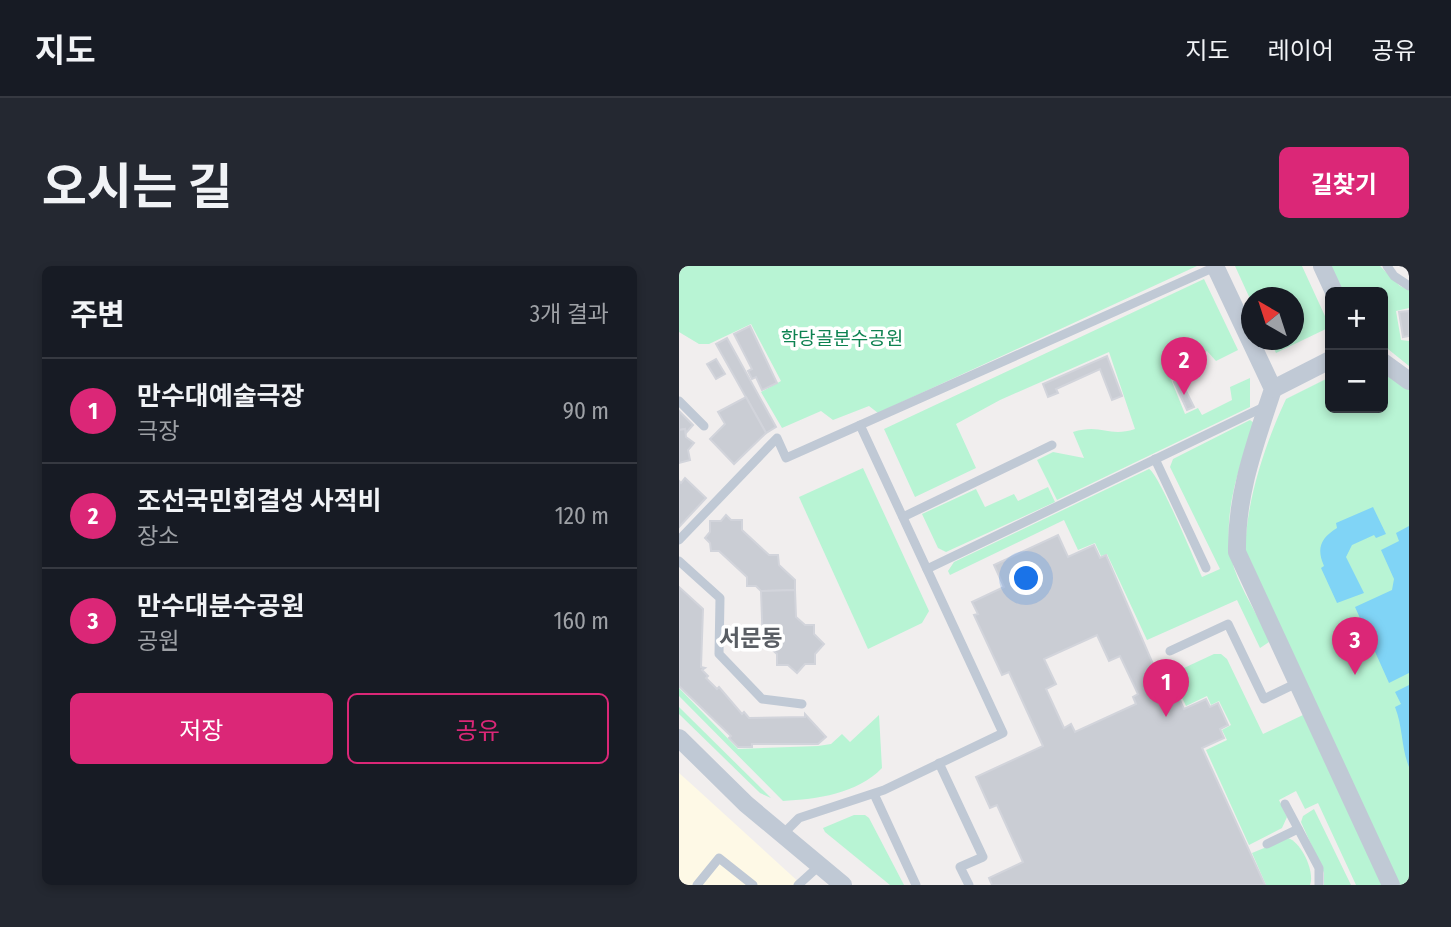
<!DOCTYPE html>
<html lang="ko">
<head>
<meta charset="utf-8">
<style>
	body { margin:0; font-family:"Fira Sans Condensed","Noto Sans KR",sans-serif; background:#242831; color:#f1f3f6 }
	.controls { position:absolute; right:21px; top:21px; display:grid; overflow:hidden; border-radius:10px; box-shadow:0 4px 10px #0003 }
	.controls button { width:63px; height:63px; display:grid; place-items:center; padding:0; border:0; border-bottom:2px solid #363941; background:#171b24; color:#f1f3f6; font:35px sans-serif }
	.compass { position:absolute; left:562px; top:21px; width:63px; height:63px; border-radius:50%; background:#171b24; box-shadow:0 4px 10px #0003; rotate:321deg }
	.you { position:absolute; left:348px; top:313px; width:24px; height:24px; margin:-18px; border:5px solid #fff; border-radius:50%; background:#1a73e8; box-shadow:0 0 0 10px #1a73e833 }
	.badge { display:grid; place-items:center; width:46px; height:46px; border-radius:50%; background:#db2777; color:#fff; font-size:23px; font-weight:700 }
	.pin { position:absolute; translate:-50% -58px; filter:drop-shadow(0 2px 4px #0008) }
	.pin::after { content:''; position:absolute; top:37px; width:24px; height:21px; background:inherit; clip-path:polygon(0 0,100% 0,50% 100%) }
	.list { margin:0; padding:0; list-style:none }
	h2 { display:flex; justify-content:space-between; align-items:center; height:91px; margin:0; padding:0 28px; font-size:30px }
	h2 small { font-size:23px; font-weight:400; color:#9ea1a6 }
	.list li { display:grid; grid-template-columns:46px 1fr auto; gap:21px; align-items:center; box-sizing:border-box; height:105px; padding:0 28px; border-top:2px solid #363941 }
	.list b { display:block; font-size:26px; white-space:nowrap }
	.list p { margin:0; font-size:23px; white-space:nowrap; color:#9ea1a6 }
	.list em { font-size:23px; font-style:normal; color:#9ea1a6 }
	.actions { display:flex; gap:14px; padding:21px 28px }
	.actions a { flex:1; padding:16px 0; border:2px solid #db2777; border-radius:10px; text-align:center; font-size:24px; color:#db2777 }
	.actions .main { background:#db2777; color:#fff }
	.map { position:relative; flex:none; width:730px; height:619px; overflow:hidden; border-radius:10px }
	header { display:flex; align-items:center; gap:42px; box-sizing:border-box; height:98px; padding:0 35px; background:#171b24; border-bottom:2px solid #363941 }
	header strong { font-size:33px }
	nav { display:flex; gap:38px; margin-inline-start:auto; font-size:24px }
	.intro { display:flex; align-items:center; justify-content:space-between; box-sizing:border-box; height:168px; padding:0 42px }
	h1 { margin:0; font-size:49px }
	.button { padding:18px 32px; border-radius:10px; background:#db2777; color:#fff; font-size:24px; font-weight:700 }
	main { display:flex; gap:42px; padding:0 42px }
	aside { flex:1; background:#171b24; border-radius:10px; box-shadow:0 4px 10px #0003 }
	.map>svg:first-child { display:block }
	.commercial { fill:#fef9e6 }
	.green { fill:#b8f4d4 }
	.water { fill:#80d4f6 }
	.building { fill:#cacdd4; stroke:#d2d4db; stroke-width:2; fill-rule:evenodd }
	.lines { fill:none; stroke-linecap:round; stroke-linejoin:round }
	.service { stroke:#c0c9d5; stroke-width:9 }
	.minor { stroke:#c0c9d5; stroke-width:18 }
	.labels { text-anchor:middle; stroke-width:7; stroke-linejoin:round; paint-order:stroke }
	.park-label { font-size:19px; fill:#0d8251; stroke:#fff }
	.quarter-label { font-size:23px; font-weight:bold; fill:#5a5e64; stroke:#fff }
</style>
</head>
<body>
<header>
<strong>지도</strong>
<nav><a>지도</a><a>레이어</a><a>공유</a></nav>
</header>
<div class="intro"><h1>오시는 길</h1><a class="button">길찾기</a></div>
<main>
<aside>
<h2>주변<small>3개 결과</small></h2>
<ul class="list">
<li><span class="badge">1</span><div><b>만수대예술극장</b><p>극장</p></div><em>90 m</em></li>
<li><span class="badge">2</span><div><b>조선국민회결성 사적비</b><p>장소</p></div><em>120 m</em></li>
<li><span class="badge">3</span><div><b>만수대분수공원</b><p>공원</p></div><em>160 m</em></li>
</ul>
<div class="actions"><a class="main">저장</a><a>공유</a></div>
</aside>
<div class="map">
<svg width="730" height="619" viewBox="0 0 730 619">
	<rect width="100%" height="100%" fill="#f1eeee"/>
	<path class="commercial" d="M0,507L9,515L123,619H0Z"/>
	<g class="green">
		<path d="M0,0H518L199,147L190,140L154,154L142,145L103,162L82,126L102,115L72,58L30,78H20L0,66Z"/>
		<path d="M556,0H623L651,61L597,87L591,74H614V32H572V35Z"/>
		<path d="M652,0H701L721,20L730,24V42L717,45L722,74L730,75V100L704,79V26H664Z"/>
		<path d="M525,13L559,84L537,95L528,85L499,99L502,105L491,111L506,148L519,142L523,149L553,134L551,121L571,112V141L378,234L358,194L374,186L405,192L394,166C423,157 429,172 456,163L430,86L321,134L277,158L297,202L236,231L205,163Z"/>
		<path d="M704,104L730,123V619H720L566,287C567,236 585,180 607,133L651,111V142H704Z"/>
		<path d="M571,154L575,157C560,202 540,255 555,302C563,325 578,348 589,371L590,376L581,382L558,334L468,374L428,288L422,290L416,277L399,284L385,254L271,309L269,305L275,296L470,203C480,208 515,293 523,311L541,303L491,201L494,193Z"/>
		<path d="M184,202L250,345L243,357L189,383L120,231Z"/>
		<path d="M369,221L376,236L267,286L259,282L243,248L297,223L306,241L335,228L339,235Z"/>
		<path d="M535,388H542L548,393L584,468L624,449L704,619H677L639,537L626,543L617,525L600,534L608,551L603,562L570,579L527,484L548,474L543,464L552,459L540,435L532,439L528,430L507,440L492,408Z"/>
		<path d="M0,422L59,483L139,480L152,478L163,468L171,476L200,449L203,502C178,528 138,533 104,535L0,430Z"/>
		<path d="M0,441L92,532L81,527L0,448Z"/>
		<path d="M635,543L672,619H645V607L622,556L624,550Z"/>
		<path d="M175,549H186L190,552L225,619H211L146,566L144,562Z"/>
		<path d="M609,572C623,577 636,606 631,619H587L573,587Z"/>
	</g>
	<g class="water">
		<path d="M694,241L707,268L697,272L695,269L673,279L667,291L685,327L658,337L642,302L645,300C637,282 642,272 658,262L657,257Z"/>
		<path d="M730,260V407L710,417L676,341L713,324L715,313L702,284L720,275L717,267Z"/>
		<path d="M730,419V501C722,481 724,461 716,441L722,438L716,426Z"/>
	</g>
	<g class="building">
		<path d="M730,45V70L724,71L720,46Z"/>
		<path d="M71,60L98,117L83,124L77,111L73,113L69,105L73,103L55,68Z"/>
		<path d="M48,72L97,161L87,167L37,78Z"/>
		<path d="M428,90L443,130L433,134L421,103L377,123L379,127L369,131L364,118Z"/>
		<path d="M37,93L46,108L37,113L28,98Z"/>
		<path d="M501,113L515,141L508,144L495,116Z"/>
		<path d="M67,131L87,167L55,198L31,173L46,158L39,146Z"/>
		<path d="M0,145L14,159L7,167L6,163L0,164Z"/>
		<path d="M6,163L7,171L15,177L9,184L11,194L0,197V164Z"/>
		<path d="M6,212L27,232L0,261V215L2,217Z"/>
		<path d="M47,249L52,254H63V264L90,289H99L100,299L116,314V324L82,325L77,320H68V311L40,285H32L31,277L26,272L31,266V255H42Z"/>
		<path d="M379,269L389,291L415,279L421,292L427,289L483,419L492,415L505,443L527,433L531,441L539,437L549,459L541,463L545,472L523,482L586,619H313L310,612L344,596L318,539L311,542L297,511L364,480L330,406L323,409L295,349L299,348L293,336L325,321L315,299ZM418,369L430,395L441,390L459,428L454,431L457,438L396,466L392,458L385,462L367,423L377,418L365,393Z"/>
		<path d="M0,321L24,343L22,401L26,402L23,404L29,410L27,412L38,423L40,421L63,448L65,446L70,452L126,451V448L147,471L139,478H73V481H59L50,472L52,470L0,420Z"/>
		<path d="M116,324L117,351L126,359H135V368L145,378L136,388V398H126L118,407L109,399H98V388L89,380H84L82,325Z"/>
	</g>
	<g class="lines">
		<g class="service">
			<path d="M708,0L715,10L730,20"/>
			<path d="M0,135L25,160"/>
			<path d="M476,193L527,302"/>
			<path d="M224,251L373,179"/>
			<path d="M0,274L98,172L107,192L536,1"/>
			<path d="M0,295L41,332L40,388L83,433L123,438"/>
			<path d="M248,303L587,140"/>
			<path d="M491,385L549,358L585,433L618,417"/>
			<path d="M260,497L304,591L281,601L290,619"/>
			<path d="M195,528L237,619"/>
			<path d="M606,538L640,602V619"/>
			<path d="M103,569L120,552L205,524L324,467L181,159"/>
			<path d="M588,578L619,563"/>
			<path d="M18,619L40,592L74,619"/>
			<path d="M119,619L140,600"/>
		</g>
		<g class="minor">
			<path d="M536,0L594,123C576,178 557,228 558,286L712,619"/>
			<path d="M643,0L655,26"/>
			<path d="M704,96L730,115"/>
			<path d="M594,123L651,94"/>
			<path d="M0,472L67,538L164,619"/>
		</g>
	</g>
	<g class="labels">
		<g class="park-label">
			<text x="163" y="79">학당골분수공원</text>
		</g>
		<g class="quarter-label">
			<text x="72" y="380">서문동</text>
		</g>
	</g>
</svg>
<div class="controls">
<button>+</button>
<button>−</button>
</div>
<svg class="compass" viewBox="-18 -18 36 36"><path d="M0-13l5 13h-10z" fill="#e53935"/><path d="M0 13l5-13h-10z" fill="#9ea1a6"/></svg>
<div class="you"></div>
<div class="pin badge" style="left:487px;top:451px">1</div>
<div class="pin badge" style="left:505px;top:129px">2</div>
<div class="pin badge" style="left:676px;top:409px">3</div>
</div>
</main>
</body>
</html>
